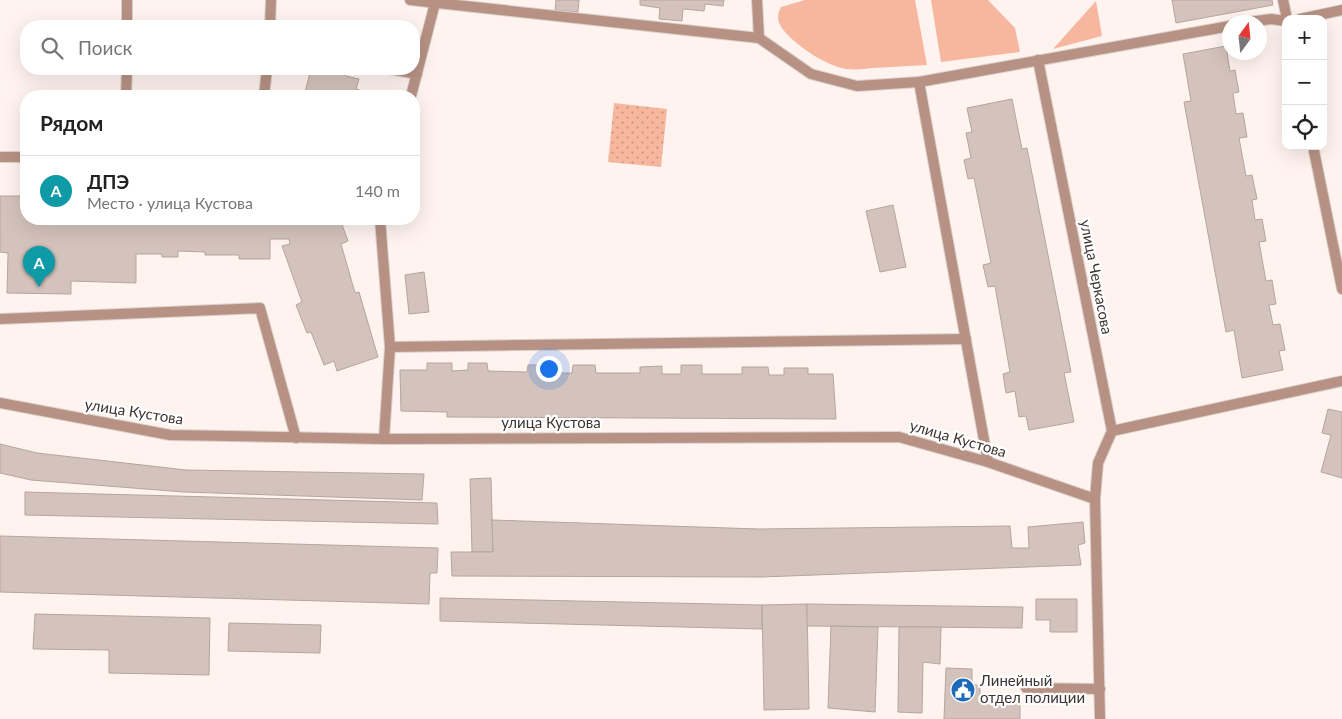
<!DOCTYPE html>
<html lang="ru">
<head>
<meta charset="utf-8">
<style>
	body { margin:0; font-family:Lato,sans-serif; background:#f2f2f2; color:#222 }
	.controls { position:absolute; right:15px; top:15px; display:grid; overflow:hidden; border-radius:10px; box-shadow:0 5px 20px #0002 }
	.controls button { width:45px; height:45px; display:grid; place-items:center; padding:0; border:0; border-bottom:1px solid #e0e0e0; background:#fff; color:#222; font:25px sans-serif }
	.compass { position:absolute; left:1222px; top:15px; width:45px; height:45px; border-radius:50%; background:#fff; box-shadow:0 5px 20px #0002; rotate:15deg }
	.you { position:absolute; left:548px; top:368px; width:18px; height:18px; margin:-12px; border:4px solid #fff; border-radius:50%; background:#1a73e8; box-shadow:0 0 0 8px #1a73e833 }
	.badge { display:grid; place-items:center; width:32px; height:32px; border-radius:50%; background:#2563eb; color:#fff; font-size:16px; font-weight:700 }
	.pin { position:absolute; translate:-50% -41px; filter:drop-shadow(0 1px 2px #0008) }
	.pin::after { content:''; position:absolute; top:26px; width:18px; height:15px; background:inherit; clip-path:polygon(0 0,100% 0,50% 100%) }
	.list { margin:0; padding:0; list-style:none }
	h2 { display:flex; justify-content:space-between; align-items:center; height:65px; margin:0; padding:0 20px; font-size:21px }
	h2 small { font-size:16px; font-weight:400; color:#767676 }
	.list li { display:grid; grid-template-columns:32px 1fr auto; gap:15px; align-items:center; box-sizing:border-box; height:70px; padding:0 20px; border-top:1px solid #e0e0e0 }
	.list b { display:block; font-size:19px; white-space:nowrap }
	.list p { margin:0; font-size:16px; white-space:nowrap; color:#767676 }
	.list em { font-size:16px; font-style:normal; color:#767676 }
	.icon { flex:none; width:28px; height:28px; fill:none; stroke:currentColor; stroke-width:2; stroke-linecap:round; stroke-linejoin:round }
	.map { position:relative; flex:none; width:1342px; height:719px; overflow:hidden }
	.search { position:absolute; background:#fff; box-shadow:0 5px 20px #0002; left:20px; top:20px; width:400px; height:55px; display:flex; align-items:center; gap:12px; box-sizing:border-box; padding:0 18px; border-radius:20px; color:#767676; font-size:19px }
	.panel { position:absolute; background:#fff; box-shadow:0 5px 20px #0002; left:20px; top:90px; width:400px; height:135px; border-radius:20px }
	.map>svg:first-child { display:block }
	.grass { fill:#f6b79e }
	.park { fill:url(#park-dots) }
	.building { fill:#d4c3bc; stroke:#b5a59f }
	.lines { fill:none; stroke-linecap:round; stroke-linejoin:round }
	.lane-casing { stroke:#dbd1cd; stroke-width:12 }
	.street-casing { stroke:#dbd1cd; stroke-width:12 }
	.lane { stroke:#b79284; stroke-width:10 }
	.street { stroke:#b79284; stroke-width:10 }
	.labels { text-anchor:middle; stroke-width:4.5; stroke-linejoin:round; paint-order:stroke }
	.street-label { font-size:15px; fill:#3c3533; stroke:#fff }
	.poi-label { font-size:15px; fill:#3c3533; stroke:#fff; text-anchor:start }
</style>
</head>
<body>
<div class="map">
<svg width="1342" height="719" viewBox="0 0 1342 719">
	<defs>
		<pattern id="park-dots" width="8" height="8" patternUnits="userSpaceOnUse" patternTransform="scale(1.25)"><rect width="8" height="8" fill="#f6b79e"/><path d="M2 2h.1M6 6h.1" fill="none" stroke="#c89681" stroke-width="1.8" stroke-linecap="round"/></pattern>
	</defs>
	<rect width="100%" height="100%" fill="#fef3ef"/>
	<g class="grass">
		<path d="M805,0H915L927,65C909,66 891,67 873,68C865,69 855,70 846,69C827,66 800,48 787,34C779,26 775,18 781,7Z"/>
		<path d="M931,0H988L1015,28L1020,52L941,62Z"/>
		<path d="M1096,1L1102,36L1053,49Z"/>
	</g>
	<path class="park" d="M614,103L667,109L661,167L608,162Z"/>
	<g class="building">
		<path d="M556,0H579L578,12L555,10Z"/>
		<path d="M640,0H724L723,6L705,4L704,11L683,9L682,21L659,19L660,8L640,5Z"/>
		<path d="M1172,0H1272L1273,5L1176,23Z"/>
		<path d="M1226,46L1230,71L1235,70L1239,92L1233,93L1236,114L1243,113L1247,137L1239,138L1246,176L1252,175L1257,199L1252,200L1255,220L1262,219L1266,241L1259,242L1266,281L1272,280L1276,304L1269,305L1273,325L1280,324L1285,350L1279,351L1283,370L1242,378L1234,330L1226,332L1184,102L1191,101L1183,54Z"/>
		<path d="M311,69L328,71L329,69L348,70L346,76L359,79L356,89L365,92L364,96H298L299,91L305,92Z"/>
		<path d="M1012,99L1022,149L1027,148L1071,372L1064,373L1074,422L1029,430L1026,416L1019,417L1015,391L1006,393L1003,374L1010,372L995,286L988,287L983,265L991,263L974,178L968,179L964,160L971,158L966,133L972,132L967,108Z"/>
		<path d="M0,196H26V219H340L348,241L341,244L355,293L359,292L378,357L337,371L334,361L324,365L311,332L307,333L296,305L302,302L282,246L290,244L289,239H270V259H239V255H205V252L178,251V257H162V255L160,254H136V283L71,281V294L7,293L8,253L0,252Z"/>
		<path d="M893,205L906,267L880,272L866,211Z"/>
		<path d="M424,272L429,312L409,314L405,275Z"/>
		<path d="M427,363H452V371L468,370V363H487L488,371L527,372L528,365H552V373H572L573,365H595L596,373H640V367L662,366V374H681V365H702V374H742V367H768L769,375H784V368H808V374H833L836,419L447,417V412L401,411L400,370H427Z"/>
		<path d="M1328,409L1342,412V478L1321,472L1331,435L1322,433Z"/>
		<path d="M0,444L37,453L186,470L424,474L422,500L184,492L31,480L0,473Z"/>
		<path d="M491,478L493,552H472L470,479Z"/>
		<path d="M25,492L437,503L438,524L25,515Z"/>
		<path d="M492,520L758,529L1010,526L1012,548H1029L1028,527L1083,522L1085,543L1078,545L1081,565L761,577L452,576L451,552H493Z"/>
		<path d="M0,536L438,548L437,573H430L429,604L0,592Z"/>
		<path d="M440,598L762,605V629L440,621Z"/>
		<path d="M1036,599H1077V632H1050V620H1036Z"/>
		<path d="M807,604L809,709L764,710L762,605Z"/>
		<path d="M807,604L1023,607L1022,628L807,626Z"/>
		<path d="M35,614L210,618L209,675L109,673V650L33,649Z"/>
		<path d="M229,623L321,625L320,653L228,651Z"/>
		<path d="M831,626L878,627L875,712L828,708Z"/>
		<path d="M899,627H941L940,664L923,662L922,713L898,712Z"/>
		<path d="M946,668L972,669V685H980V702L1020,704V719H944Z"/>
	</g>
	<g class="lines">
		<defs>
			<g id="lane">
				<path d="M410,0L759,38"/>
				<path d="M1283,0L1287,19"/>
				<path d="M1300,19L1342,10"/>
				<path d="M127,26V0"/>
				<path d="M270,26L271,0"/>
				<path d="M390,69L417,74"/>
				<path d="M919,82L988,462"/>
				<path d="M126,96L127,69"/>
				<path d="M264,96L267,69"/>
				<path d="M411,96L435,3"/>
				<path d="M1313,146L1342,289"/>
				<path d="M0,157H26"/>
				<path d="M380,219L390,347"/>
				<path d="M0,319L260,308L296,438"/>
				<path d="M1112,431L1342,381"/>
				<path d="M384,439L390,347L966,339"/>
				<path d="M1026,688L1100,689"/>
			</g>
			<g id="street">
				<path d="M757,0L759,38L811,74L857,86L919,82L1230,26"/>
				<path d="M1249,22L1271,19L1286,21"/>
				<path d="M1038,60L1112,431L1098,463L1095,499L1100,719"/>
				<path d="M0,403L170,435L384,439L899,437L988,462L1095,499"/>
			</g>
		</defs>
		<use href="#lane" class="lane-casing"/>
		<use href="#street" class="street-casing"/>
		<use href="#lane" class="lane"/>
		<use href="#street" class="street"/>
	</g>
	<defs>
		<symbol id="civic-disc" viewBox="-11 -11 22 22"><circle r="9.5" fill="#1c6bba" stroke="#fff"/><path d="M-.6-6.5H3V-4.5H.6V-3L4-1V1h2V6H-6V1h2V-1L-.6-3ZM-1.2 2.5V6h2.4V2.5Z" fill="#fff"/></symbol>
	</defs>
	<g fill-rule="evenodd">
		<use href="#civic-disc" x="949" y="676" width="28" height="28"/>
	</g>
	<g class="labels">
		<g class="street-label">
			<text transform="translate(1096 277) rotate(79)" y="5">улица Черкасова</text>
			<text transform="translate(134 412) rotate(9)" y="5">улица Кустова</text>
			<text x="551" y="428">улица Кустова</text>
			<text transform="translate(958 439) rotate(16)" y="5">улица Кустова</text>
		</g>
		<g class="poi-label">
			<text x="980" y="686">Линейный<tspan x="980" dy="17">отдел полиции</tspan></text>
		</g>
	</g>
</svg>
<div class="controls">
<button>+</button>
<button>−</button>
<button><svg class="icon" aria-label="locate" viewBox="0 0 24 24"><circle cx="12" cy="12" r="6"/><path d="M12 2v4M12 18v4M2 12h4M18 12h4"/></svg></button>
</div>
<svg class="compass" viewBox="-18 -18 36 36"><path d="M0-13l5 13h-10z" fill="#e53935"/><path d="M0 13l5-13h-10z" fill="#767676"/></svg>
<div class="you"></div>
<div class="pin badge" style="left:39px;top:287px;background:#0f9aa8">A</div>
<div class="search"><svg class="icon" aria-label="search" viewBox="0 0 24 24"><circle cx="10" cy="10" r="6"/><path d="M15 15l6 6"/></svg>Поиск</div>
<section class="panel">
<h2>Рядом<small></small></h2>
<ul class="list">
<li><span class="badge" style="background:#0f9aa8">A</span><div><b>ДПЭ</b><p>Место · улица Кустова</p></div><em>140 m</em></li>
</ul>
</section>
</div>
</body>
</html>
